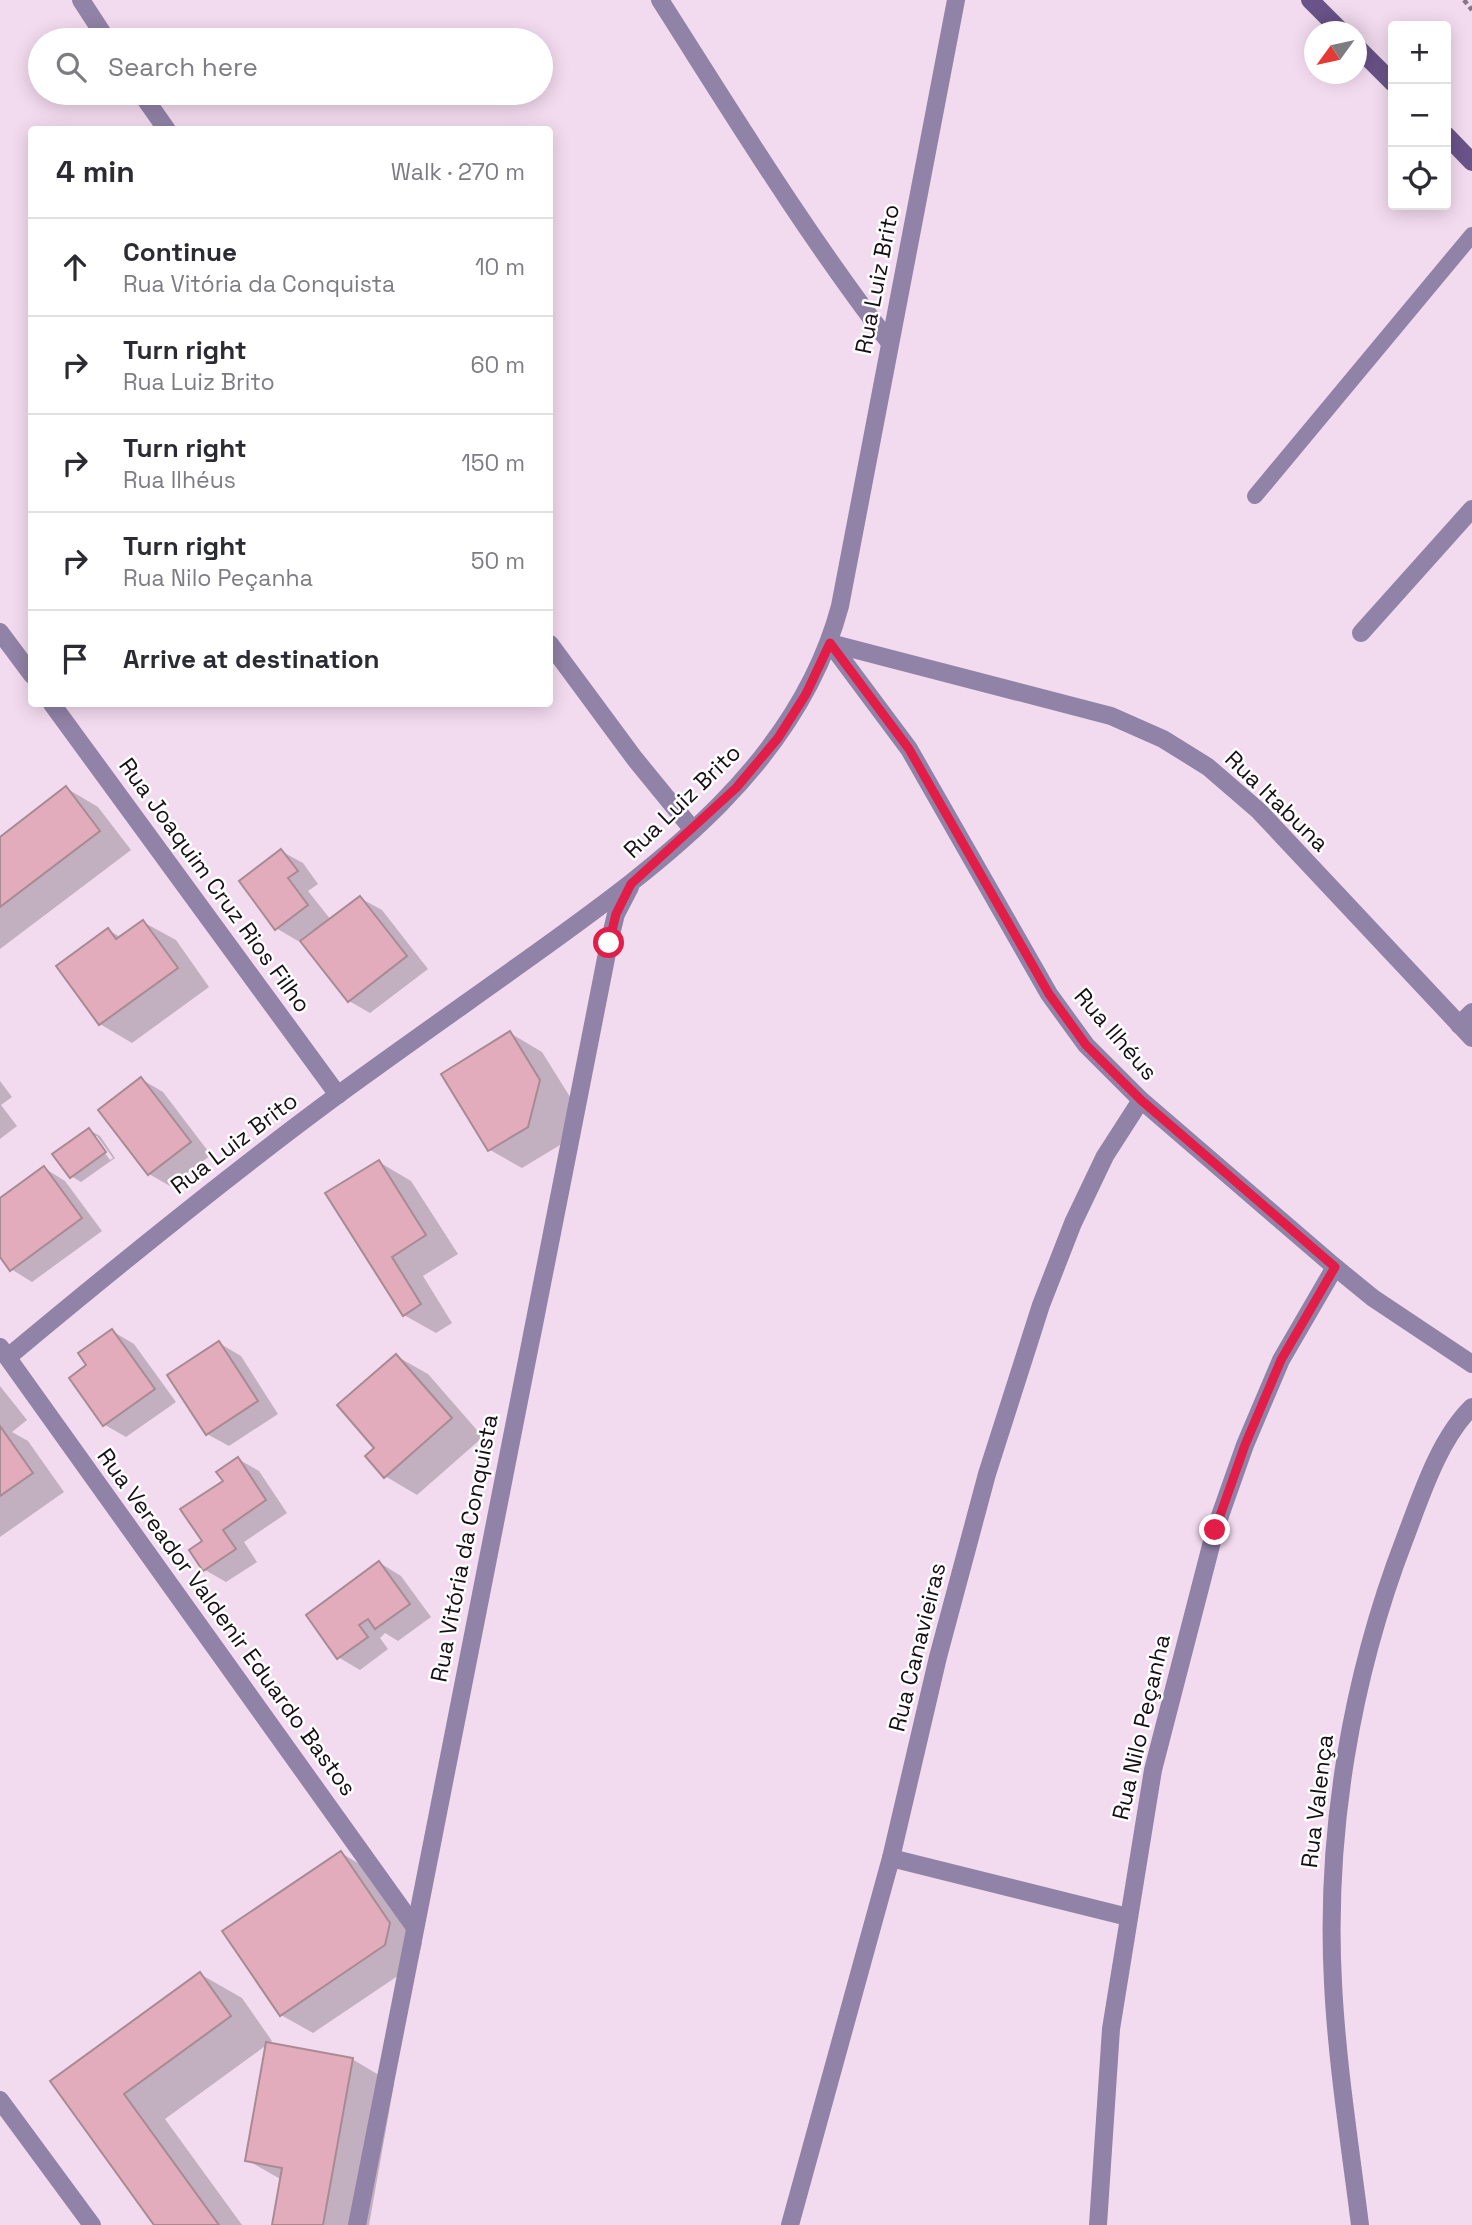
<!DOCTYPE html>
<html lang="en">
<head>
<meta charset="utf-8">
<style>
	body { margin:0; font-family:"Space Grotesk",sans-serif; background:#f2f2f3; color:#2b2b33 }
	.controls { position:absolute; right:21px; top:21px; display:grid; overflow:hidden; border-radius:7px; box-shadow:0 4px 18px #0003 }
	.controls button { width:63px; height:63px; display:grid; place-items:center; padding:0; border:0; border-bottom:2px solid #e1e1e2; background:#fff; color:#2b2b33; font:35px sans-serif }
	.compass { position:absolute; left:1304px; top:21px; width:63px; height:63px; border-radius:50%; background:#fff; box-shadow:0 4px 18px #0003; rotate:237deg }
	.stop { position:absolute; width:21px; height:21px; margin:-16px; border:5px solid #e11d48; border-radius:50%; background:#fff }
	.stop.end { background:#e11d48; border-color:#fff; box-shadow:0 2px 7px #0008 }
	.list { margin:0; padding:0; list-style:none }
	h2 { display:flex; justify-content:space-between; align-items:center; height:91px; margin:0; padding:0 28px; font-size:30px }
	h2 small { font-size:23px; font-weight:400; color:#7c7c81 }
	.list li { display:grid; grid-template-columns:46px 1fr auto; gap:21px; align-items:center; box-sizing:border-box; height:98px; padding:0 28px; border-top:2px solid #e1e1e2 }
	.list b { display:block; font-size:26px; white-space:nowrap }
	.list p { margin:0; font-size:23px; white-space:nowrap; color:#7c7c81 }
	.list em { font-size:23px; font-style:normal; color:#7c7c81 }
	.icon { flex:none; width:38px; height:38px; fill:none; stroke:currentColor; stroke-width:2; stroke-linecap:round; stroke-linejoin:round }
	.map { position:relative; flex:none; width:1472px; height:2225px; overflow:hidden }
	.search { position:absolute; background:#fff; box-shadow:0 4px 18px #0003; left:28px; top:28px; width:525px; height:77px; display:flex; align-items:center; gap:18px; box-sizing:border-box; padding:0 24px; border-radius:38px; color:#7c7c81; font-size:26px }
	.panel { position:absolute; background:#fff; box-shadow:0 4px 18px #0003; left:28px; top:126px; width:525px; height:581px; border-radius:7px }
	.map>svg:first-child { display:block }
	.shadow { fill:#0003; fill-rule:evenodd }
	.building { fill:#e3acbd; stroke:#a88a93; stroke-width:2 }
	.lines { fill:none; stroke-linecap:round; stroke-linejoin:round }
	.path { stroke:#867684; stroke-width:4.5; stroke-dasharray:5 3.5; stroke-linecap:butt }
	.service { stroke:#9182a7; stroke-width:16 }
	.minor { stroke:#9182a7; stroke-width:18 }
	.secondary { stroke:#6a5388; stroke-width:18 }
	.route { stroke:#e11d48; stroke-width:9 }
	.labels { text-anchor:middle; stroke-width:5; stroke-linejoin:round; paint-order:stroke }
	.street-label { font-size:23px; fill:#170f16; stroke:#fff }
</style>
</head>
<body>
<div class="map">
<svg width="1472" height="2225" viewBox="0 0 1472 2225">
	<rect width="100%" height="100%" fill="#f3dbef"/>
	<g class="shadow">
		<path d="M66,788L98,807L131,850L0,949V839Z"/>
		<path d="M281,851L303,863L318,884L308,891L331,920L360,898L382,910L428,969L370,1013L349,1001L313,930L298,941L276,928Z"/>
		<path d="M143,922L176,940L209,987L132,1043L100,1024L59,967L108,930L122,938Z"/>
		<path d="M510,1033L542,1052L572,1100L560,1145L522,1168L490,1150Z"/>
		<path d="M141,1079L163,1092L211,1155L170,1186L149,1174Z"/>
		<path d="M0,1081L12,1097L1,1105L17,1126L0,1139Z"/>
		<path d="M89,1130L100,1136L115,1158L81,1182L71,1176ZM93,1136H97L113,1158L110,1160Z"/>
		<path d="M379,1162L411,1181L458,1254L423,1276L452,1323L436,1333L404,1315L328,1194Z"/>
		<path d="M44,1168L65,1181L102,1231L32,1282L11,1269L0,1254V1200Z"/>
		<path d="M112,1331L134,1344L176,1402L126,1437L105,1425L89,1366Z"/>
		<path d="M219,1343L241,1356L278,1414L229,1446L207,1434Z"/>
		<path d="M396,1356L428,1374L483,1437L417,1495L385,1476L377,1448Z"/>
		<path d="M0,1386L27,1420L12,1432L28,1441L64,1492L0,1537Z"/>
		<path d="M238,1459L259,1471L287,1513L244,1542L257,1562L226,1582L205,1570L192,1551L204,1542Z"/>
		<path d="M380,1563L401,1576L431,1617L398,1641L385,1633L380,1638L388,1649L360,1670L338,1657Z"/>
		<path d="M341,1853L373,1872L422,1943L417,1963L313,2033L281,2015Z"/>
		<path d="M200,1974L242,1998L272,2041L268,2044L352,2059L394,2084L369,2225H274L282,2180L247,2160L268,2044L165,2119L242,2225H156L52,2081Z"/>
	</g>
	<g class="building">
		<path d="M66,786L100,831L0,907V837Z"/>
		<path d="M281,849L298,871L288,878L308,905L275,930L239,881Z"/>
		<path d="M360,896L407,956L348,1002L300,941Z"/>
		<path d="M143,920L178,968L99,1025L56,966L108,928L116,939Z"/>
		<path d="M510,1031L540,1080L528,1127L488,1151L441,1074Z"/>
		<path d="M141,1077L191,1142L148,1175L98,1110Z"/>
		<path d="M89,1128L106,1152L70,1178L52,1154Z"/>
		<path d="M379,1160L426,1235L392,1257L421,1304L403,1316L325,1193Z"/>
		<path d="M44,1166L82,1218L10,1271L0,1257V1198Z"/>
		<path d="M112,1329L155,1389L103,1426L69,1378L86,1365L78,1353Z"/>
		<path d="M219,1341L258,1401L206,1435L167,1375Z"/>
		<path d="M396,1354L452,1418L384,1478L365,1456L374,1448L337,1405Z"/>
		<path d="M0,1426L33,1473L0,1496Z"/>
		<path d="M238,1457L266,1500L223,1530L236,1549L203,1571L189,1550L202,1541L180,1509L223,1481L216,1472Z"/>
		<path d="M379,1561L410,1604L375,1629L368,1619L359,1625L368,1637L337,1659L306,1615Z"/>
		<path d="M341,1851L390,1923L385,1945L280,2016L222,1931Z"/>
		<path d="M200,1972L231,2016L124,2094L219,2225H154L50,2081Z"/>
		<path d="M266,2042L353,2058L323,2225H272L282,2168L245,2161Z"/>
	</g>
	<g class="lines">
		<path class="path" d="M1464,0L1472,10"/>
		<path class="service" d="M1255,496L1472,235"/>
		<g class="minor">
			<path d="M81,0L107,40"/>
			<path d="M660,0C734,116 806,234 890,343"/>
			<path d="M141,93L167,130"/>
			<path d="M0,632L32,675"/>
			<path d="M1361,633L1472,509"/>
			<path d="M830,643L909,749L1049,994L1086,1045L1141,1100L1335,1267L1373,1298L1472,1364"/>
			<path d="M830,643L1111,716L1163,739L1208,767L1259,811L1472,1038"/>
			<path d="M550,644L635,759L693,830"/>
			<path d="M52,704L338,1095"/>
			<path d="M1459,1025L1472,1012"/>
			<path d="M0,1347L414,1926"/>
			<path d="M8,1357C116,1267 225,1178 339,1094C405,1046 472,999 539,951C664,861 798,763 840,606L956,0"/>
			<path d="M891,1858L1128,1917"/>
			<path d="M0,2100L92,2225"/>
			<path d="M357,2225L609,943L616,914L630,887"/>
			<path d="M790,2225L891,1858L938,1657L987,1474L1041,1305L1073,1223L1105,1156L1141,1100"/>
			<path d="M1098,2225L1111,2029L1153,1770L1215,1530L1245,1445L1281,1360L1335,1267"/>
			<path d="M1360,2225C1350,2145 1337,2064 1333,1983C1325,1833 1351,1678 1405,1538C1421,1496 1439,1439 1472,1407"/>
		</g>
		<g class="secondary">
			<path d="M1310,0L1342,32"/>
			<path d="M1356,46L1393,83"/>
			<path d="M1446,135L1472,162"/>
		</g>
	</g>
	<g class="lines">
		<path class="route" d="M609,943L616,914L631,884L736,788L778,738L806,694L830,643L909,749L1049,994L1086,1045L1141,1100L1335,1267L1281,1360L1245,1445L1215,1530"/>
	</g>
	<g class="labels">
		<g class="street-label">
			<text transform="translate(877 279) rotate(-79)" y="8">Rua Luiz Brito</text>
			<text transform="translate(682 801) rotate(-44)" y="8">Rua Luiz Brito</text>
			<text transform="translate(1277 801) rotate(44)" y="8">Rua Itabuna</text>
			<text transform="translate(215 885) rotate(54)" y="8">Rua Joaquim Cruz Rios Filho</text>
			<text transform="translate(1116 1034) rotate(49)" y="8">Rua Ilhéus</text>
			<text transform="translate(234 1143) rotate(-37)" y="8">Rua Luiz Brito</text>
			<text transform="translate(464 1548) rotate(-79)" y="8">Rua Vitória da Conquista</text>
			<text transform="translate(227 1622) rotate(54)" y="8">Rua Vereador Valdenir Eduardo Bastos</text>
			<text transform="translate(917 1647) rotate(-76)" y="8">Rua Canavieiras</text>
			<text transform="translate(1141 1727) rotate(-77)" y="8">Rua Nilo Peçanha</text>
			<text transform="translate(1317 1801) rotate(-83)" y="8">Rua Valença</text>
		</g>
	</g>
</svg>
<div class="controls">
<button>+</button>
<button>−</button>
<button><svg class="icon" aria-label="locate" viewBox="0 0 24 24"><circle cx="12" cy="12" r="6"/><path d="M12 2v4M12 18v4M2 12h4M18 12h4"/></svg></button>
</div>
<svg class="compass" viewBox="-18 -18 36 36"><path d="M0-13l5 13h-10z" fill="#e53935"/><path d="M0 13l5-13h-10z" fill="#7c7c81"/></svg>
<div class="stop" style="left:609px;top:943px"></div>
<div class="stop end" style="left:1215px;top:1530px"></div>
<div class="search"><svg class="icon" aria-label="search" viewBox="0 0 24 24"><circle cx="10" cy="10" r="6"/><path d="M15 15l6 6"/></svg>Search here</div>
<section class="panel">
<h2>4 min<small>Walk · 270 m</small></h2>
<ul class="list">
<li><svg class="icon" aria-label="ahead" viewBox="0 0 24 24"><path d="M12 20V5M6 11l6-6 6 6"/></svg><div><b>Continue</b><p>Rua Vitória da Conquista</p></div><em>10 m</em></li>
<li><svg class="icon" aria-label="right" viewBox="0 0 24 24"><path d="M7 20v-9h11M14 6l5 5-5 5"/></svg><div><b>Turn right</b><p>Rua Luiz Brito</p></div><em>60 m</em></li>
<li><svg class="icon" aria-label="right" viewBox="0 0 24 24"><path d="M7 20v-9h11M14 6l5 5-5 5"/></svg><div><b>Turn right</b><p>Rua Ilhéus</p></div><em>150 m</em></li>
<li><svg class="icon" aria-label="right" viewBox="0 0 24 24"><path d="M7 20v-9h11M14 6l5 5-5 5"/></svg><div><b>Turn right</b><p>Rua Nilo Peçanha</p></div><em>50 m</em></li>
<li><svg class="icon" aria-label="arrive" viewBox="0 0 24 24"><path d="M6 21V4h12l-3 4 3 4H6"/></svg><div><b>Arrive at destination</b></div></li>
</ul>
</section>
</div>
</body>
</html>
